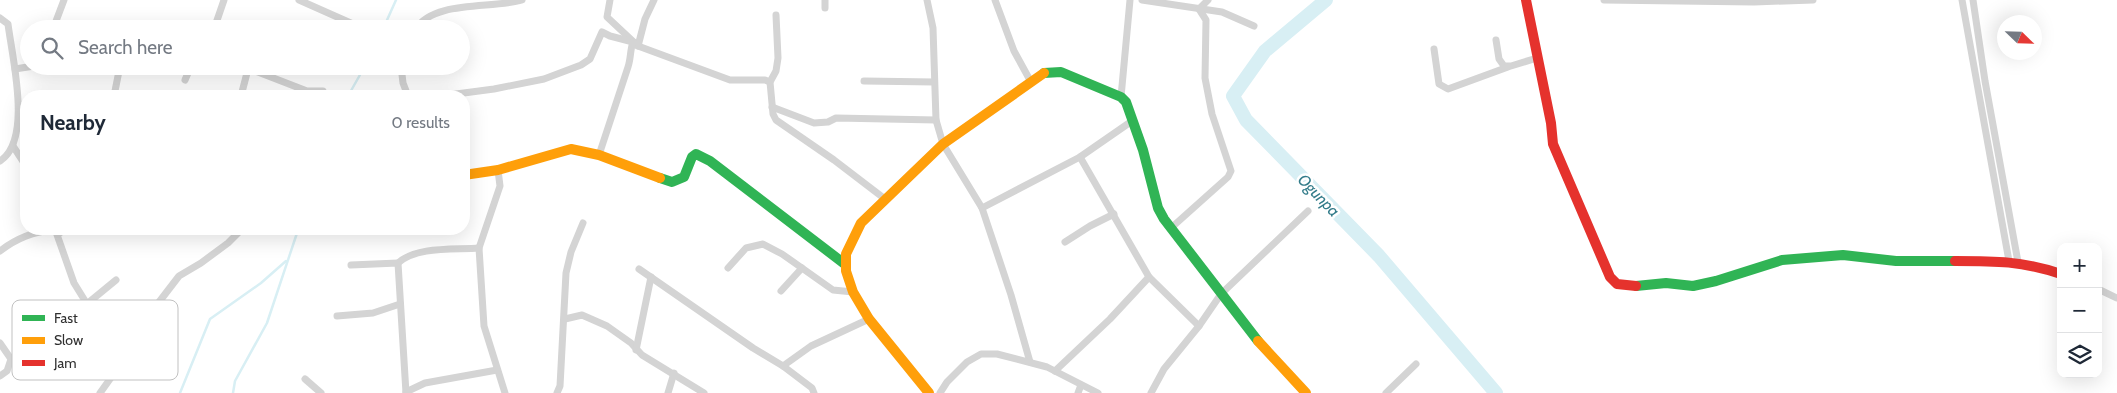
<!DOCTYPE html>
<html lang="en">
<head>
<meta charset="utf-8">
<style>
	body { margin:0; font-family:Cabin,sans-serif; background:#f2f2f3; color:#1f2937 }
	.controls { position:absolute; right:15px; bottom:15px; display:grid; overflow:hidden; border-radius:10px; box-shadow:0 5px 20px #0002 }
	.controls button { width:45px; height:45px; display:grid; place-items:center; padding:0; border:0; border-bottom:1px solid #e0e1e3; background:#fff; color:#1f2937; font:25px sans-serif }
	.compass { position:absolute; left:1997px; top:15px; width:45px; height:45px; border-radius:50%; background:#fff; box-shadow:0 5px 20px #0002; rotate:113deg }
	.list { margin:0; padding:0; list-style:none }
	h2 { display:flex; justify-content:space-between; align-items:center; height:65px; margin:0; padding:0 20px; font-size:21px }
	h2 small { font-size:16px; font-weight:400; color:#747a83 }
	.icon { flex:none; width:28px; height:28px; fill:none; stroke:currentColor; stroke-width:2; stroke-linecap:round; stroke-linejoin:round }
	.map { position:relative; flex:none; width:2117px; height:393px; overflow:hidden }
	.search { position:absolute; background:#fff; box-shadow:0 5px 20px #0002; left:20px; top:20px; width:450px; height:55px; display:flex; align-items:center; gap:12px; box-sizing:border-box; padding:0 18px; border-radius:28px; color:#747a83; font-size:19px }
	.panel { position:absolute; background:#fff; box-shadow:0 5px 20px #0002; left:20px; top:90px; width:450px; height:145px; border-radius:20px }
	.map>svg:first-child { display:block }
	.lines { fill:none; stroke-linecap:round; stroke-linejoin:round }
	.stream { stroke:#d8eff4; stroke-width:2.5 }
	.river { stroke:#d8eff4; stroke-width:14 }
	.street { stroke:#d4d4d4; stroke-width:7 }
	.fast { stroke:#30b455; stroke-width:10 }
	.slow { stroke:#ff9f0a; stroke-width:10 }
	.jam { stroke:#e5322d; stroke-width:10 }
	.labels { text-anchor:middle; stroke-width:5; stroke-linejoin:round; paint-order:stroke }
	.water-label { font-size:16px; font-style:italic; fill:#337c8a; stroke:#fff }
	.key { fill:#fff; stroke:#c1c1c1; stroke-width:1 }
	.key-label { font-size:14px; fill:#303030 }
</style>
</head>
<body>
<div class="map">
<svg width="2117" height="393" viewBox="0 0 2117 393">
	<rect width="100%" height="100%" fill="#fff"/>
	<g class="lines">
		<g class="stream">
			<path d="M383,29L396,0"/>
			<path d="M348,96L365,66"/>
			<path d="M180,393L210,319L261,283L286,261"/>
			<path d="M233,393L235,381L267,323L297,233L302,229"/>
		</g>
		<path class="river" d="M1326,0L1265,51L1233,96L1246,120L1379,256L1496,393"/>
		<g class="street">
			<path d="M299,0L353,24"/>
			<path d="M610,0L607,17L638,46L730,80H765L770,82"/>
			<path d="M927,0L933,28L936,120L943,144L982,208L1011,295L1030,362"/>
			<path d="M995,0L1014,51L1031,82"/>
			<path d="M1142,0L1222,12L1254,26"/>
			<path d="M1604,0L1754,2L1813,0"/>
			<path d="M1962,0L2009,261"/>
			<path d="M1973,0L1985,81L2018,262"/>
			<path d="M825,8V0"/>
			<path d="M776,15L778,58L776,71L770,82L773,114L776,120L834,160L885,199"/>
			<path d="M0,18L8,24C12,57 33,140 0,161"/>
			<path d="M53,29L64,0"/>
			<path d="M134,29L140,27L150,29"/>
			<path d="M214,29L224,0"/>
			<path d="M416,29C433,0 493,9 522,0"/>
			<path d="M1496,40L1499,59L1504,66H1511L1537,58"/>
			<path d="M638,46L645,19L654,0"/>
			<path d="M1434,49L1439,84L1448,89L1508,67"/>
			<path d="M242,66L307,91H323"/>
			<path d="M401,66L403,83L408,96"/>
			<path d="M15,69L34,66"/>
			<path d="M185,80L191,66"/>
			<path d="M864,81L934,82"/>
			<path d="M114,96L120,66"/>
			<path d="M241,96L248,69"/>
			<path d="M441,96L494,89L544,79L581,65L590,59L602,32L610,36L633,42"/>
			<path d="M1121,97L1130,0"/>
			<path d="M772,107L814,123L828,122L836,118L936,120"/>
			<path d="M13,146L26,166"/>
			<path d="M599,155L628,67C631,58 630,50 633,42"/>
			<path d="M1080,157L1149,277L1199,326"/>
			<path d="M498,170L500,186L479,248L484,326L505,393"/>
			<path d="M982,208L1080,157L1132,121"/>
			<path d="M1171,228L1228,177L1231,171L1212,114L1205,78L1206,20L1199,9L1208,0"/>
			<path d="M55,229L74,283L105,333L125,353"/>
			<path d="M58,234L66,229"/>
			<path d="M1065,242L1090,226L1114,214"/>
			<path d="M0,251C17,238 33,232 55,229"/>
			<path d="M398,263C417,246 454,250 479,248"/>
			<path d="M351,265L398,263L406,393"/>
			<path d="M728,268L746,248L763,244L782,254L833,290L853,292"/>
			<path d="M639,269L753,348L783,366L812,388L814,393"/>
			<path d="M2098,289L2117,298"/>
			<path d="M781,291L802,268"/>
			<path d="M88,303L116,280"/>
			<path d="M337,316L373,313L400,304"/>
			<path d="M565,319L582,315L607,326L631,343L642,355L704,393"/>
			<path d="M0,343L11,359L7,371L0,376"/>
			<path d="M636,350L651,277"/>
			<path d="M783,366L811,346L869,319"/>
			<path d="M1055,371L1110,319L1149,277"/>
			<path d="M305,379L321,393"/>
			<path d="M406,392L425,383L497,370"/>
			<path d="M100,393L120,365L136,332L179,276L201,263L228,243L242,229"/>
			<path d="M557,393L560,386L566,273L571,252L583,223"/>
			<path d="M668,393L674,373"/>
			<path d="M940,393L947,382L967,362L981,354H997L1047,367L1098,393"/>
			<path d="M1078,393L1081,385"/>
			<path d="M1151,393L1164,369L1199,326L1221,294L1308,211"/>
			<path d="M1386,393L1416,364"/>
		</g>
		<g class="fast">
			<path d="M1044,73L1061,72L1121,97L1126,102L1143,150L1158,208L1164,219L1258,341"/>
			<path d="M660,178L672,182L684,177L692,157L696,154L710,161L846,265"/>
			<path d="M1636,286L1666,283L1693,286L1716,281L1782,260L1843,255L1896,261H1955"/>
		</g>
		<g class="slow">
			<path d="M464,175L498,170L571,149L599,155L660,178"/>
			<path d="M1258,341L1306,393"/>
			<path d="M929,393L869,319L853,292L846,271V254L861,223L943,144L1044,73"/>
		</g>
		<g class="jam">
			<path d="M1526,0L1551,123L1553,144L1610,277L1617,284L1636,286"/>
			<path d="M1955,261C1996,261 2022,261 2061,274"/>
		</g>
	</g>
	<g class="labels">
		<g class="water-label">
			<text transform="translate(1319 195) rotate(46)" y="6">Ogunpa</text>
		</g>
	</g>
	<rect x="12" y="300" width="166" height="80" rx="8" class="key"/>
	<rect x="22" y="315" width="23" height="6" fill="#30b455"/>
	<rect x="22" y="337" width="23" height="7" fill="#ff9f0a"/>
	<rect x="22" y="360" width="23" height="6" fill="#e5322d"/>
	<g class="key-label">
		<text x="54" y="323">Fast</text>
		<text x="54" y="345">Slow</text>
		<text x="54" y="368">Jam</text>
	</g>
</svg>
<div class="controls">
<button>+</button>
<button>−</button>
<button><svg class="icon" aria-label="layers" viewBox="0 0 24 24"><path d="M12 4l9 5-9 5-9-5zM3 14l9 5 9-5"/></svg></button>
</div>
<svg class="compass" viewBox="-18 -18 36 36"><path d="M0-13l5 13h-10z" fill="#e53935"/><path d="M0 13l5-13h-10z" fill="#747a83"/></svg>
<div class="search"><svg class="icon" aria-label="search" viewBox="0 0 24 24"><circle cx="10" cy="10" r="6"/><path d="M15 15l6 6"/></svg>Search here</div>
<section class="panel">
<h2>Nearby<small>0 results</small></h2>
<ul class="list">
</ul>
</section>
</div>
</body>
</html>
